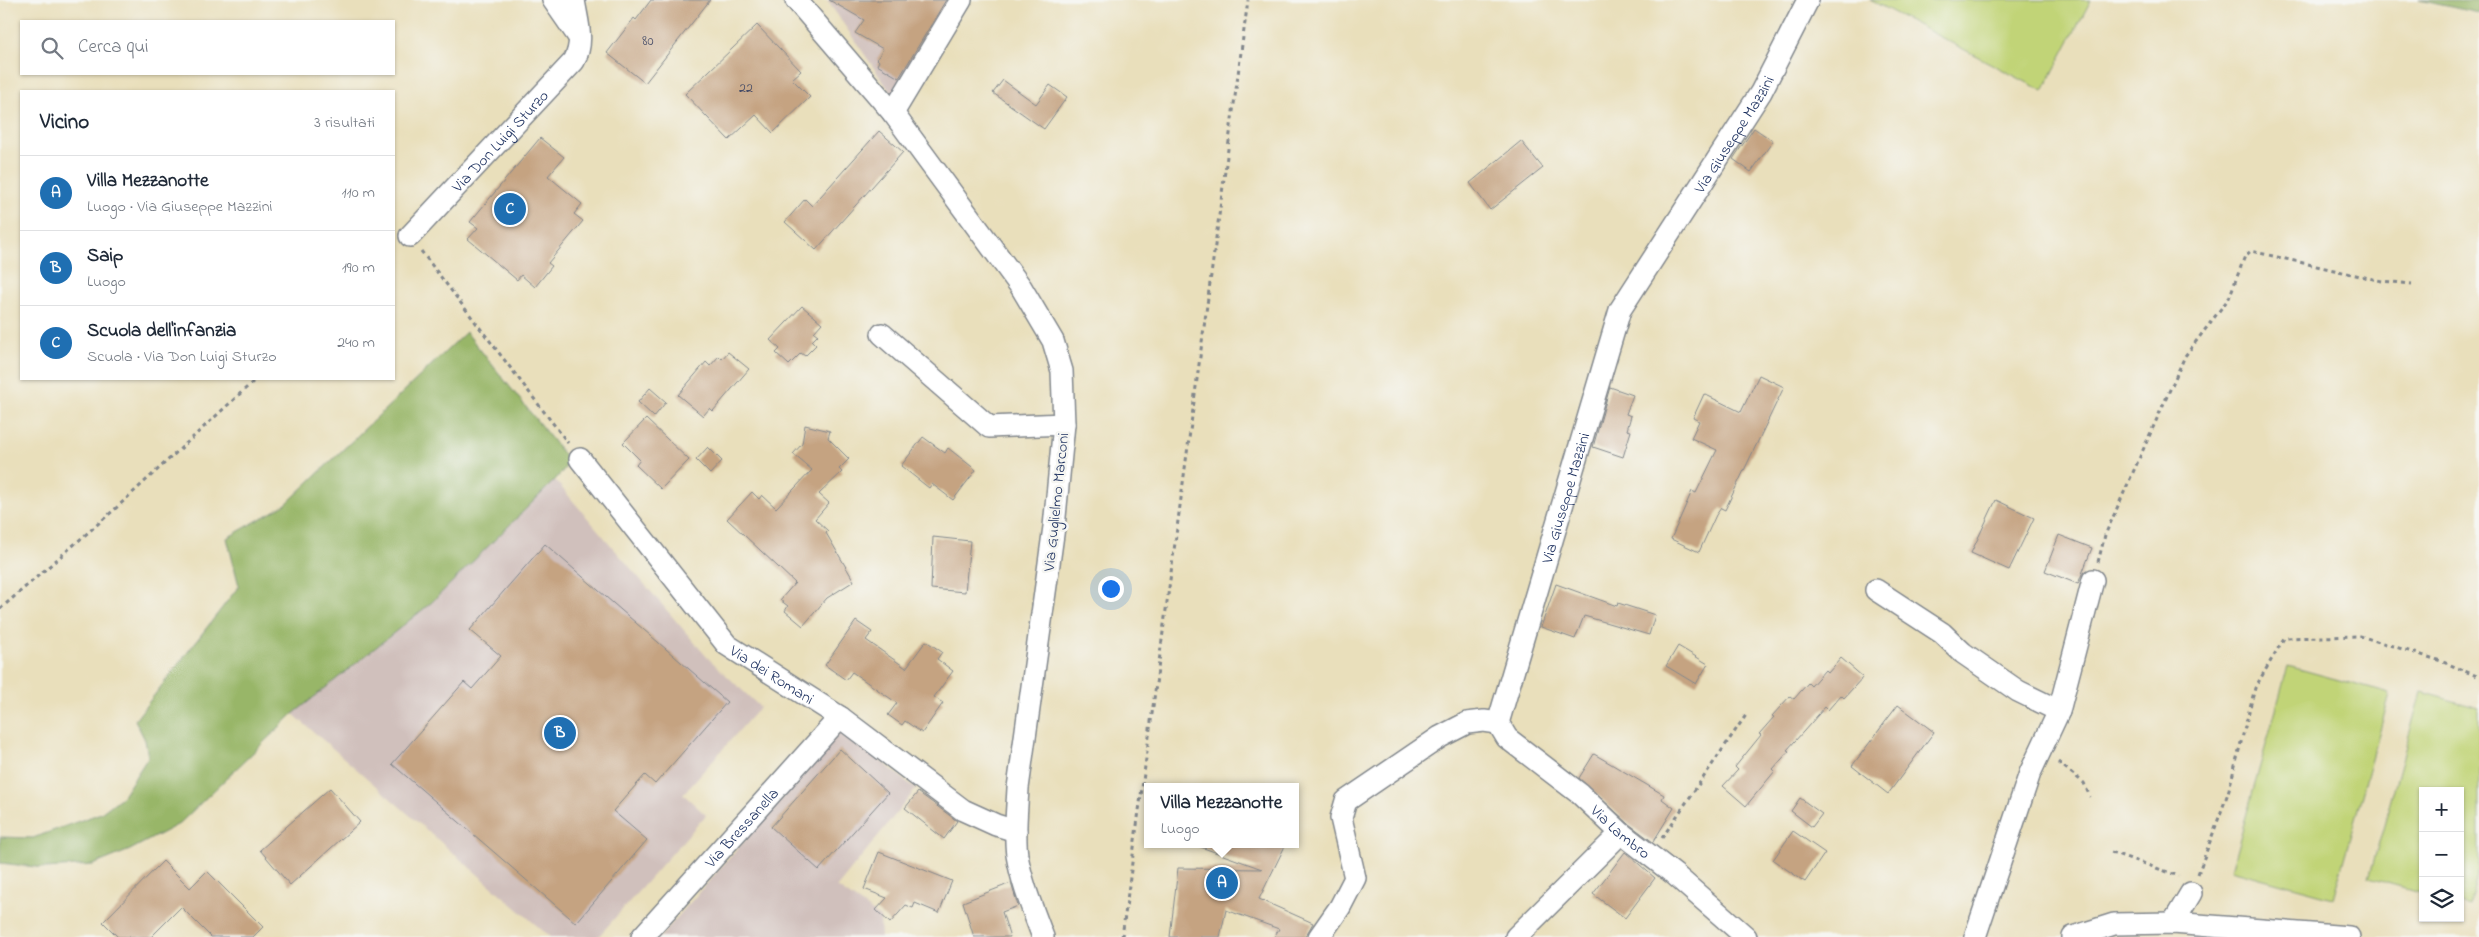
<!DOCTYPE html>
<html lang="it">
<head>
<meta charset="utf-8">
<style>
	body { margin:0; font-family:"Indie Flower",sans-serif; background:#f6f6f7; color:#1f2937 }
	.controls { position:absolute; right:15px; bottom:15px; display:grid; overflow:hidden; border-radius:0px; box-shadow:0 1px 4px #0004 }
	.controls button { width:45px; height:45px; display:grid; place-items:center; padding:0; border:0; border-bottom:1px solid #e0e1e3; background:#fff; color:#1f2937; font:25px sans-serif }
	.you { position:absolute; left:1110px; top:588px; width:18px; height:18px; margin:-12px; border:4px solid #fff; border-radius:50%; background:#1a73e8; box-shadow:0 0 0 8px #1a73e833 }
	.badge { display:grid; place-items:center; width:32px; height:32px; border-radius:50%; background:#1f6fb2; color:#fff; font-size:16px; font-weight:700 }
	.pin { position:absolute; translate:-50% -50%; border:2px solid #fff; box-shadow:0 1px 5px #0006 }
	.popup { position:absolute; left:1144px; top:783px; width:155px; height:65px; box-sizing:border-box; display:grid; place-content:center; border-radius:0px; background:#fff; filter:drop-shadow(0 1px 4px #0005); font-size:16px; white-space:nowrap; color:#747a83 }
	.popup b { font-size:19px; color:#1f2937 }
	.popup::after { content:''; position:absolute; left:50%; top:100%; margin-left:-10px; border:10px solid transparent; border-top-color:#fff }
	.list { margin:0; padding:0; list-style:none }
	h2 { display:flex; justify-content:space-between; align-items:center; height:65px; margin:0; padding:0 20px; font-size:21px }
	h2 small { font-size:16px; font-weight:400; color:#747a83 }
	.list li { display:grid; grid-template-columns:32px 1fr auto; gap:15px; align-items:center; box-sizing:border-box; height:75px; padding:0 20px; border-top:1px solid #e0e1e3 }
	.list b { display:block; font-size:19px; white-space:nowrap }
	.list p { margin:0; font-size:16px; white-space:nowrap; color:#747a83 }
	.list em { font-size:16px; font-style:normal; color:#747a83 }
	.icon { flex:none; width:28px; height:28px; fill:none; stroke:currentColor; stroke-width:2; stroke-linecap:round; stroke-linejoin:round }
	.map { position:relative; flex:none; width:2479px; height:937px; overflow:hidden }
	.search { position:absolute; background:#fff; box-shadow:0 1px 4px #0004; left:20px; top:20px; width:375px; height:55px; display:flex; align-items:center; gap:12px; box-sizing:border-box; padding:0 18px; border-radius:0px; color:#747a83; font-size:19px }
	.panel { position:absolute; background:#fff; box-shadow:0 1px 4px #0004; left:20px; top:90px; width:375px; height:290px; border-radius:0px }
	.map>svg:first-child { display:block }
	.industrial { fill:#d0c0bc }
	.green { fill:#c1d477; stroke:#6e826a }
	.forest { fill:#98b668; stroke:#5a7263 }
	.building { fill:#c5a381 }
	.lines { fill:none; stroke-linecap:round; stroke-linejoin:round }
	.minor-casing { stroke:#82878c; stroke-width:24 }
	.path { stroke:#82878c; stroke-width:3; stroke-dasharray:4 4; stroke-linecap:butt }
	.minor { stroke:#fff; stroke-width:21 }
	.labels { text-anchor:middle; stroke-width:5; stroke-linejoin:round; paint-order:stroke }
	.number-label { font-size:14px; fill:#464c67 }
	.street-label { font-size:16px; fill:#1b2f5e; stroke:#f6f6f2 }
</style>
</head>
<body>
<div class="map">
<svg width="2479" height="937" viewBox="0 0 2479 937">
	<rect width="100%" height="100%" fill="#f6f6f2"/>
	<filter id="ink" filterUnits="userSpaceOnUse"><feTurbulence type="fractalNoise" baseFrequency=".02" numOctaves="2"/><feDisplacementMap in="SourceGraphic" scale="10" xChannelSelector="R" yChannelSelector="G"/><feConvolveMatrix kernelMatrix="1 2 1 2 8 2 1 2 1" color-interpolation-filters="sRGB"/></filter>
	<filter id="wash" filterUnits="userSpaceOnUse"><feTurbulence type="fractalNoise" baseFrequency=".0096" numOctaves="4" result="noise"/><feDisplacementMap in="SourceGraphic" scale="20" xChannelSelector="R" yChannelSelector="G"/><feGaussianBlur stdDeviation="1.12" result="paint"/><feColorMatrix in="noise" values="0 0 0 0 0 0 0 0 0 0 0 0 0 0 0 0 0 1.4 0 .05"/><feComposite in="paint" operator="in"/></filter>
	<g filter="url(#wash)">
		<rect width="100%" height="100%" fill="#e9dfbb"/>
		<g class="industrial">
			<path d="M827,0H955L894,97Z"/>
			<path d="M555,480L707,657L760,707L683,794L706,815L598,937H550L293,714L431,603Z"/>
			<path d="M842,730L916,789L837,887L880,917L881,937H660Z"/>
		</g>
		<g class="green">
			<path d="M1870,0H2091L2043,91Z"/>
			<path d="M2288,666L2390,694L2333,898L2231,870Z"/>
			<path d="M2421,692L2479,708V869L2469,906L2460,903V791H2423V893L2369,878Z"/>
		</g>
		<g class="forest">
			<path d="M2419,0H2479V13Z"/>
			<path d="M466,332L570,462L555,480L431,603L293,714L179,824L130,850L93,865L45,868L0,863V837L33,838L101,813L123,796L148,757L145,740L135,720L239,586L227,538L286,504Z"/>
		</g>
		<g id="blocks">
			<g class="building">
				<path d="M651,0H710L645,83L607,53L634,18L636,20Z"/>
				<path d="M829,0H946L899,78L877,65L879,61L877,59L883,49L855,33L864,20Z"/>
				<path d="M757,25L801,71L792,79L810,97L773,133L756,115L729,140L685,94Z"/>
				<path d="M1003,80L1036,104L1050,85L1067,97L1044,129L993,93Z"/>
				<path d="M1754,128L1773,141L1751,172L1733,159Z"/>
				<path d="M879,131L903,152L816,250L785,222L805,199L812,206Z"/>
				<path d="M540,138L564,157L548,176L582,204L574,214L583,221L548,263L552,266L535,287L521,275L517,280L468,239L478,228L470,222Z"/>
				<path d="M1521,141L1543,168L1490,210L1470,183Z"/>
				<path d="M802,306L822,323L814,332L818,335L812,341L816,345L805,356L801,353L789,365L776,353L780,349L770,340Z"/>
				<path d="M728,352L749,369L713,411L710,408L703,416L678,395L706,362L710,366L719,356L722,359Z"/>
				<path d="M1759,375L1784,387L1725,510L1721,508L1716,515L1699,552L1671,539L1692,491L1696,493L1717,450L1691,438L1699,421L1693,418L1704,394L1741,412Z"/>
				<path d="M1610,387L1633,395L1626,414L1631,416L1627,430L1631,431L1623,457L1593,447Z"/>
				<path d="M650,388L666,402L654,417L638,402Z"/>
				<path d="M646,419L689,460L661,489L636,465L640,460L623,443Z"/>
				<path d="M805,425L830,431L828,438L849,459L839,469L842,472L819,494L829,503L815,519L828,531L826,533L854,581L827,598L803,626L785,611L788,606L780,600L795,583L727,519L752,492L759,499L762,495L776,508L812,470L793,454L802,444Z"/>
				<path d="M923,437L945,453L948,448L976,470L953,500L932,484L929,488L901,466Z"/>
				<path d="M708,447L722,461L710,474L696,460Z"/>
				<path d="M1996,500L2034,518L2009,570L1971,553Z"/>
				<path d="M2059,535L2092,548L2078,584L2045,571Z"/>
				<path d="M933,537L970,541L965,592L931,589Z"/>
				<path d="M545,544L727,702L655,784L645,775L613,811L647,840L576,923L392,764L464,682L472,689L501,656L470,630Z"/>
				<path d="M1556,584L1617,606L1618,603L1655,615L1649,635L1584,616L1575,639L1541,627Z"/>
				<path d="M856,621L872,632L866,640L906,668L926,641L942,652L937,659L953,671L934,697L943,703L922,733L905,721L902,725L888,715L897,703L852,672L846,680L825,665Z"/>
				<path d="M1678,646L1708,664L1696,684L1666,666Z"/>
				<path d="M1841,658L1863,677L1844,698L1841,695L1828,710L1825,707L1811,723L1787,750L1789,751L1773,769L1775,771L1746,806L1723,786L1738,770L1735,767L1761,735L1759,734L1774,717L1772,716L1790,696L1794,699L1808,683L1811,686L1825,670L1828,673Z"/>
				<path d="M1898,705L1934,732L1888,794L1852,766Z"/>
				<path d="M840,749L888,793L819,870L771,827Z"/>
				<path d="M1594,754L1664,795L1662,799L1674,808L1653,842L1629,824L1579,778Z"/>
				<path d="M330,788L360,822L290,885L260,850Z"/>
				<path d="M918,792L957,821L944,839L905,808Z"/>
				<path d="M1800,798L1822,814L1812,827L1791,811Z"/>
				<path d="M1793,831L1825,853L1805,882L1773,860Z"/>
				<path d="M1199,844H1286L1259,899L1313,923L1305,937H1274L1279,929L1226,910L1220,937H1170L1178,868L1262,869L1198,846Z"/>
				<path d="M879,852L952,881L939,913L915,903L913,908L906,905L890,923L876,910L887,898L864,889Z"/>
				<path d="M1625,852L1655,878L1625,918L1593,894Z"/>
				<path d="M163,861L190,888L207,871L263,927L253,937H211L181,907L151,937H118L103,922Z"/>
				<path d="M1011,883L1018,906L1002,912L1010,937H974L963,902Z"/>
			</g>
		</g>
	</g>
	<g filter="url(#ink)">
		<use href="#blocks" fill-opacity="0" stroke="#82878c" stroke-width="1"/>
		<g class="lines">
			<defs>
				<g id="minor">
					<path d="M553,0L578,36"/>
					<path d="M796,0L893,113L1021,287L1053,341L1062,371L1064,424L1054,527L1018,788C1017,810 1014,833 1017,855C1022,884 1033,910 1043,937"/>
					<path d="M893,113L961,0"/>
					<path id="s1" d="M410,236L574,61C585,41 577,21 574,0"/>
					<path d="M882,334L989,427L1064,424"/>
					<path id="s2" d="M580,459L727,645L840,717L963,810L996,825L1016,831"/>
					<path d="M1876,590L1942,633L1963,653L2018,691L2059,711"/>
					<path id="s3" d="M1498,723L1620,310L1761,92L1808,0"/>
					<path id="s4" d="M1498,723L1507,738L1580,794L1621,833L1674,874L1746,937"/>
					<path d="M2173,923L2191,893"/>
					<path id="s5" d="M642,937L840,717"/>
					<path d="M1319,937L1340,907L1355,878L1341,818L1346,801L1440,737L1467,723L1484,721L1498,723"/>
					<path d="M1516,937L1621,833"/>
					<path d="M1975,937L2030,773L2059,711L2093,580"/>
					<path d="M2073,937L2114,924L2173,923L2349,937"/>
				</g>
			</defs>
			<use href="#minor" class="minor-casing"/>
			<g class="path">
				<path d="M421,251L568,443"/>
				<path d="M2098,562L2105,535L2185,356L2229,298L2245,256L2251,251L2382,281L2412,284"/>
				<path d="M0,609L115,509L256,379"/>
				<path d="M2058,762L2084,783L2090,797"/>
				<path d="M1662,838L1746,715"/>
				<path d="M2111,852L2179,876"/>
				<path d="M2198,874L2228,793L2255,688L2284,638L2360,636L2441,661L2479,677"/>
				<path d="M1122,937L1248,0"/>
			</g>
			<use href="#minor" class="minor"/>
		</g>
	</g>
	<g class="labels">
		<g class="number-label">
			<text x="648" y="45">80</text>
			<text x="746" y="92">22</text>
		</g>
		<g class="street-label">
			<text dy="6" stroke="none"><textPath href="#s3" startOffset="640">Via Giuseppe Mazzini</textPath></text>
			<text dy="6" stroke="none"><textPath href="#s1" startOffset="131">Via Don Luigi Sturzo</textPath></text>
			<text dy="6" stroke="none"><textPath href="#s3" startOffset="235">Via Giuseppe Mazzini</textPath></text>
			<text transform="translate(1055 502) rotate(-84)" y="6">Via Guglielmo Marconi</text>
			<text dy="6" stroke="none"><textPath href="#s2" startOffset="291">Via dei Romani</textPath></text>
			<text dy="6" stroke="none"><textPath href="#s5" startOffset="148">Via Bressanella</textPath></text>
			<text dy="6" stroke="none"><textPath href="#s4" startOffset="165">Via Lambro</textPath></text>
		</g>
	</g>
</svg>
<div class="controls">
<button>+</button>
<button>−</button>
<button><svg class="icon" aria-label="layers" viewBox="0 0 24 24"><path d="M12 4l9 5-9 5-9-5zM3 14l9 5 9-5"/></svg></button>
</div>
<div class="you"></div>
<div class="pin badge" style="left:1222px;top:883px">A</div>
<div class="popup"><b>Villa Mezzanotte</b>Luogo</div>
<div class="pin badge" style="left:560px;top:733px">B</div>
<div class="pin badge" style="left:510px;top:209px">C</div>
<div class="search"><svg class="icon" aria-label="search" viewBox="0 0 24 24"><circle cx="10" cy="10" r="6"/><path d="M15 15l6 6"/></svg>Cerca qui</div>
<section class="panel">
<h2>Vicino<small>3 risultati</small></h2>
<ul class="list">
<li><span class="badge">A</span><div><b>Villa Mezzanotte</b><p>Luogo · Via Giuseppe Mazzini</p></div><em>110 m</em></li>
<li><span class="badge">B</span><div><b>Saip</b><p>Luogo</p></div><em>190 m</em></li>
<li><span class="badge">C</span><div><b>Scuola dell'infanzia</b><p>Scuola · Via Don Luigi Sturzo</p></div><em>240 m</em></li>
</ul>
</section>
</div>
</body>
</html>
